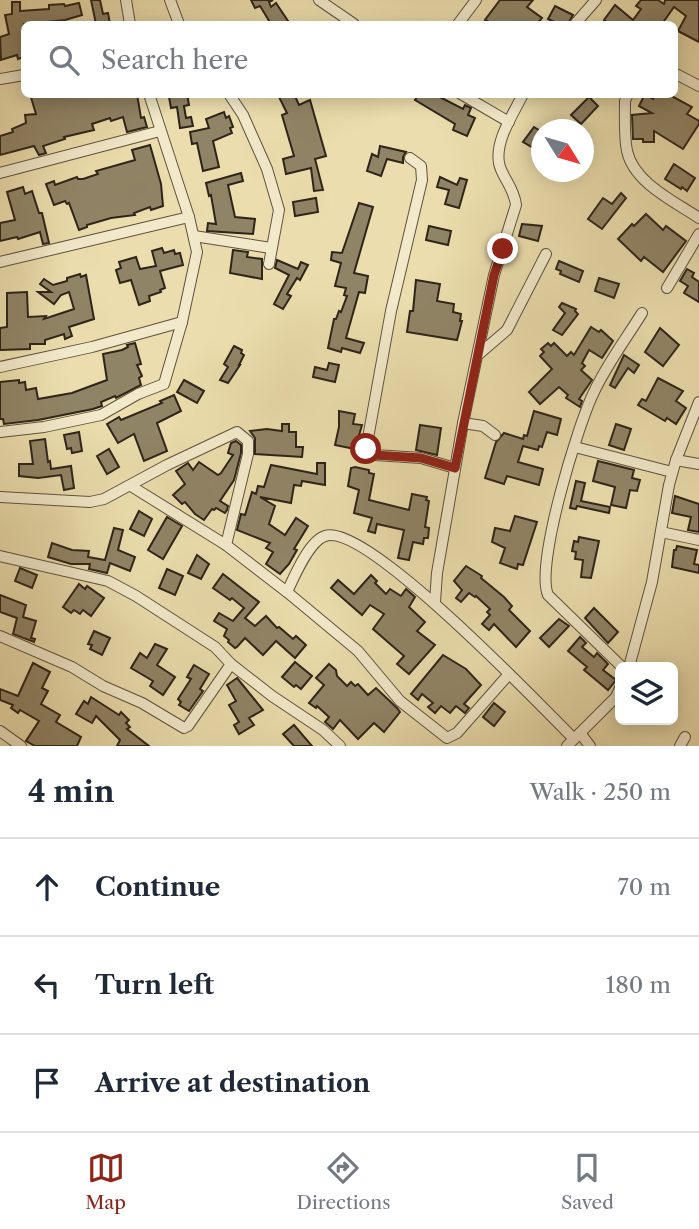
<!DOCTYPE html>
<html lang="en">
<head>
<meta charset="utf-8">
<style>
	body { margin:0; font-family:"Libre Caslon Text",serif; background:#f6f6f7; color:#1f2937 }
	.controls { position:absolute; right:21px; bottom:21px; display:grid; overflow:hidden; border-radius:10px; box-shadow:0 4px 18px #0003 }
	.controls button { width:63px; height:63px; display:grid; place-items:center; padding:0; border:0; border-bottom:2px solid #e0e1e3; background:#fff; color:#1f2937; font:35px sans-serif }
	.compass { position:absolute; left:531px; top:119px; width:63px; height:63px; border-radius:50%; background:#fff; box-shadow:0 4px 18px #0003; rotate:127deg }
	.stop { position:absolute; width:21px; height:21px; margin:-16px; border:5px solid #8f2418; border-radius:50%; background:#fff }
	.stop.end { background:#8f2418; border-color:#fff; box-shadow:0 2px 7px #0008 }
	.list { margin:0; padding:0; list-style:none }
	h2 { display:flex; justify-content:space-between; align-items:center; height:91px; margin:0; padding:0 28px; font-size:30px }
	h2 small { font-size:23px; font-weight:400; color:#747a83 }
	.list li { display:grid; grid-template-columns:46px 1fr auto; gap:21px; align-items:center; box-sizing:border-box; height:98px; padding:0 28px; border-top:2px solid #e0e1e3 }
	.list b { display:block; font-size:26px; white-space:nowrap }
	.list em { font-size:23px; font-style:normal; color:#747a83 }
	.icon { flex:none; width:38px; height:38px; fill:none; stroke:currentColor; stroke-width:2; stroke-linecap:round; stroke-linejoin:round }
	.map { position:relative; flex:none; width:699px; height:746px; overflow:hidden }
	.search { position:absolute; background:#fff; box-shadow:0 4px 18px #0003; left:21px; right:21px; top:21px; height:77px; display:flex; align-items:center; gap:18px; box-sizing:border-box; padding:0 24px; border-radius:10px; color:#747a83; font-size:26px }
	.sheet { height:385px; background:#fff }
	nav { display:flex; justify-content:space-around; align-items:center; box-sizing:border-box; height:98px; border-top:2px solid #e0e1e3; background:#fff; font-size:19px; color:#747a83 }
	nav a { display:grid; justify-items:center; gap:4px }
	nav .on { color:#8f2418 }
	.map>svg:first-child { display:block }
	.building { fill:#908466; stroke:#2e2419; stroke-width:2 }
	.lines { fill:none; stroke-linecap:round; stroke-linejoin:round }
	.minor-casing { stroke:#5d523e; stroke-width:12 }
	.minor { stroke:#f2e9ca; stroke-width:10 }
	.route { stroke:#8f2418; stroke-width:9 }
</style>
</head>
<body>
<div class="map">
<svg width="699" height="746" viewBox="0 0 699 746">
	<rect width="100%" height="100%" fill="#ebddad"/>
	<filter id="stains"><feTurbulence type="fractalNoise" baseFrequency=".00286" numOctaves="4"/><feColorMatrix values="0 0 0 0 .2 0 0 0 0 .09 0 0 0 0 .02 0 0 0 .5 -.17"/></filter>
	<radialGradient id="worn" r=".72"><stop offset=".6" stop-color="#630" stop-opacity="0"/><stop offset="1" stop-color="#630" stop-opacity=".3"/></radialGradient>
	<g class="building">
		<path d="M91,0H100L103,14L108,13L110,24H96Z"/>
		<path d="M251,0H273L269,2L271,7L276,3L288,21L284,24H271L260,6L255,8Z"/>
		<path d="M500,0H533L527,7L542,18L537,24H485L487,21L485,20Z"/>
		<path d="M641,0H658L664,4L665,0H699V42L678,31L686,16L674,7L662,24H609L604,20L615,5L633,20L641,9L636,6Z"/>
		<path d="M12,2H20V11L49,9V5L64,4L65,6L79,3L82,15L65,20L46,22L47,24H24V57L18,59L17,55L1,60L0,37L9,34L5,15L12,14Z"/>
		<path d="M555,6L573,15L568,24H558L548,19Z"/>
		<path d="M30,94H137L141,118L144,117L147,127L127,132L123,117L111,121L110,118L92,124L94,130L64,137L65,139L43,146L46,153L39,155L34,146L0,155V136L13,132L12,129L26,123L25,115L36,114Z"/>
		<path d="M187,94L189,105L184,106L186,118L191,117L193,126L180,128L177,107L171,108L169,97Z"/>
		<path d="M284,94H294L299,105L310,100L326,156L315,159L323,190L314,191L311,168L286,174L283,159L294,156L282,115L287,113L279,97Z"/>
		<path d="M419,94H434L463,109L465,105L471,108L468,115L475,118L467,136L453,130L455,124L415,100Z"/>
		<path d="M645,94L653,99L655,94H668L692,107L687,114L699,121V124L683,149L654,131V142H643V139H633L632,115L652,113L639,106Z"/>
		<path d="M589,97L598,106L581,124L571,115Z"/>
		<path d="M224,112L226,118L229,116L233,127L230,128L232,133L213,141L219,167L203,171L197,143L192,144L190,132L209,128L206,119Z"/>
		<path d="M534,127L542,132V153L523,142Z"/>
		<path d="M150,145L161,184L163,206L151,210L150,207L134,213L135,215L111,218L87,225V227L79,230L69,203L67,204L65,201L54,205L46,184L54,181L55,185L77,177L78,179H83L98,174L96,171L135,160L132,150Z"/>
		<path d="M380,146L406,152L403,157V163L387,159L381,176L367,171L372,154L378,157Z"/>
		<path d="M674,164L695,178L687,191L682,187L681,189L665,179Z"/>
		<path d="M241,173L243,181L228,185L235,217L255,219L253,234L207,231L208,223L216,224L211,195L209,196L206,183Z"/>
		<path d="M440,177L457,185L460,178L467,180L459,208L445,204L449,190L437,187Z"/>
		<path d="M23,187L25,194L32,191L39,213H42L49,243L43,244L40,232L18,239L17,237L0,241V223L15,220L7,192Z"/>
		<path d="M621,193L626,198L602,229L588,219L603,198L612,204Z"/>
		<path d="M316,198L318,212L295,216L293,202Z"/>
		<path d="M359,203L373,207L354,273L368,276L365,293L359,292L346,338L364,343L360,353L342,348L341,352L328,348L334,319H336L339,311L341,312L347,296L344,295L346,288L335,286L341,263L331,260L332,252L342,253Z"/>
		<path d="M646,214L663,230L666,226L686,241L663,272L644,257L641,261L618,239L632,224L634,226Z"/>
		<path d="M522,224L542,226L538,241L519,236Z"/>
		<path d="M429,226L451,231L448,245L426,240Z"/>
		<path d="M162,248L164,253L174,250L175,254L180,253L183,265L160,271L165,288L160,290L161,292L149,296L150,301L139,305L131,280L120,283L116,270L121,268L119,262L136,257L140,269L156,266L152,251Z"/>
		<path d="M233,250L248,252L247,257L262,259V279L230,273Z"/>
		<path d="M277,260L298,269L301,262L308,265L300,280L297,278L287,294L291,296L283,309L274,304L289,275L275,268Z"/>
		<path d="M559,261L583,271L579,282L560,274L561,271L556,269Z"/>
		<path d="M687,269L694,273L692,277L699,282V302L684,293L688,286L680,281Z"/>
		<path d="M80,274L81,277L86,275L94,319L69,327L72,336L65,339L64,334L45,340V344H30V349L0,350V328L7,327V293L27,292L28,317L46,316L44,319L74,309L69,292L61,295L54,304L38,292H51L40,284L44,279L53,285L67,281V278Z"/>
		<path d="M599,278L619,284L614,298L595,291Z"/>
		<path d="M416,280L440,284L437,301L454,304L453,312L461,314L460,321H462L457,340L407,332L410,311H413Z"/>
		<path d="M562,303L576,309L575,311L578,314L562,335L553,330L565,313L559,307Z"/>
		<path d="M591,327L599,332L601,330L613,341L602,358L589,350L582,363L585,366L581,370L592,380L579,399L582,401L580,407L566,398L568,395L559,387L540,404L529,392L552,369L540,356L544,352L541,349L548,343L551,346L554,343L567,356L571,352L574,355Z"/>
		<path d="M660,328L679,345L663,366L645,352Z"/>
		<path d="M135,343L141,364L137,365L142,376L139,378L141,385L116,398L115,396L101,402L102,406L93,409L38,420L4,424L3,419H0V382L19,380V383L25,382L26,390L36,388L38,399L72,393L107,380L103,354L122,350L128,347L127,345Z"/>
		<path d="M234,346L242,350L241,353L244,355L239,365H240L228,383L220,380L228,367L224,364Z"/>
		<path d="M624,355L639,365L634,373L628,368L615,388L610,385Z"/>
		<path d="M329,363L339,365L335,382L313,377L315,367L327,370Z"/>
		<path d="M658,378L683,391L676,401L686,408L676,424L667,418L665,421L638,405L642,399L646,401Z"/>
		<path d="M184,380L204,391L197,403L177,392Z"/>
		<path d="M174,395L181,411L157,423L167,451L144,461L134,434L118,443L107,424L119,417L121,420L162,403L160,401Z"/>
		<path d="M339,411L355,414L353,424L362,425L355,449L335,445L339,427Z"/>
		<path d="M534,411L561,419L557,435L547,432L542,447L539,446L538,450L523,446L518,462L543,469L539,485L507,476L504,484L485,478L496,442L504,433L523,439L524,435L527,436Z"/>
		<path d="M282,424H289V432H296V447H303L302,457L255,454V438L250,431L267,429L282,431Z"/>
		<path d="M616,424L631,429L624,450L609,445Z"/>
		<path d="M420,425L441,428L437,455L416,450Z"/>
		<path d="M79,432L82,451L72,453L71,448L67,449L64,435Z"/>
		<path d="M45,439L48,462L50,461L51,469L71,466L74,488L64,490L61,475L38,478L19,476V464H33L30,441Z"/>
		<path d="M236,441L241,445V453L234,480L220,501L228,506L227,510L225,513L216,508L214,510L212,509L204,520L195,514L185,502L182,504L173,495L185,484L176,471L188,463L193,470L199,462L218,475L221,473L233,455L228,453L231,443Z"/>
		<path d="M109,449L119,467L107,474L97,456Z"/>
		<path d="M598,461L634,470L632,478L640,480L637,491L630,490L626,508L611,505L615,487L593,481Z"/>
		<path d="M317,463H325V485L302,481L301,486L294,485L291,503L260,497L275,506L269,524L285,535L296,518L308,526L294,549L297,550L289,564L280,574L266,564L273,552L266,548L270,543L237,530L241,514L245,515L252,492L256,494L258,486L264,487L271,465L317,474Z"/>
		<path d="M355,467L369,470V473L374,474L369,500L409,510L412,494L427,497L426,500L429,501L425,527L429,528L428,538H424L423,544L413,542L409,560L398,558L404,530L377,524L375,533L368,531L372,518L354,513L359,490L348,486L351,468Z"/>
		<path d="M576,481L585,483L581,501L610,507L609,513L577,506L576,509L570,508Z"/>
		<path d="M675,496L699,504V532L688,530L691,517L672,513Z"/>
		<path d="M139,511L152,519L144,536L130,529Z"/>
		<path d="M515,516L537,522L523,565L518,564L517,569L500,563L505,548L492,542L495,528L510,531Z"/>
		<path d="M167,517L182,526L163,559L148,550Z"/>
		<path d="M114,528L123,530L118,550L135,557L130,571L110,563L107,573L89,569L90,564H71L48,557L52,543L72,550L89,551L88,557L105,560Z"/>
		<path d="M579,537L599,541L591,578L581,577L583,560L575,559L576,552L572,551L574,541L578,542Z"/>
		<path d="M677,546L697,550L694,564L699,565V573L672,567L674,550H676Z"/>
		<path d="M197,555L209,564L201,579L188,573Z"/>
		<path d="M466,566L482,576L481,578L504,597L512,606L509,610L530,631L516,647L494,624L489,630L482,624L490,615L487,612L490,609L476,596L475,597L469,593L461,602L456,598L462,590L454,581Z"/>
		<path d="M20,568L37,575L32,588L15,581Z"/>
		<path d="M167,569L183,576L175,595L159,588Z"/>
		<path d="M223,574L259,602L245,618L255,626L266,616L277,628L279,627L293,639L296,636L306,645L295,658L276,641L263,655L245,638L237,647L235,648L228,642L229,640L224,636L227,629L214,621L219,613L233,621L244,608L232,598L230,600L213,588Z"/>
		<path d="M371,575L377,581L375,583L386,594L390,589L401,596L406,589L415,597L409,607L425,622L417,631L435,645L409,674L397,664L404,656L373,629L384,614L370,605L362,615L331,588L338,580L354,594Z"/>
		<path d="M79,584L85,589L87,586L104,598L91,616L83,610L80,614L74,610L71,613L63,607Z"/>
		<path d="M0,595L26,605L23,617L36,621L31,638L35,639L34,642L13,634L17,618L0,612Z"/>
		<path d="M594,608L618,632L608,643L585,618Z"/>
		<path d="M559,619L569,626L549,647L540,638Z"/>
		<path d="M94,631L110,638L102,655L90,649L92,645L88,644Z"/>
		<path d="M580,637L586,643L582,647L594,657L597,653L608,664L603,670L616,680L608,690L584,670L587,667L568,651Z"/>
		<path d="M155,644L167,649L157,665L175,677L163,695L150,686L153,681L131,668L140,653L147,658Z"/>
		<path d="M443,655L466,669L481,685L464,704L469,708L465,713L456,706L450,713L441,706L435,713L428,707L433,703L422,694L418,700L411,694Z"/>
		<path d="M295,662L312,676L301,689L296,685L294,687L282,677Z"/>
		<path d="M33,663L50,672L42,688L48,691L41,704L60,715L56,722L81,737L77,746H35L26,741L39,721L20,710L18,713L11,708L13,705L0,700V689L18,696Z"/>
		<path d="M329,664L336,670L337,676L347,686L351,682L355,686L358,684L368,695L376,688L397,708L400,712L384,732L374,723L358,739L340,720L333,729L325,722L329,717L317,706L316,708L309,703L324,685L316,678Z"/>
		<path d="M194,665L209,674L200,689L203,691L189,711L179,705L181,702L178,699L191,679L187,677Z"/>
		<path d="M237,678L263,710L249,718L254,725L239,734L234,725L239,722L229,705L236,701L227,685Z"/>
		<path d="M91,697L119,715L121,712L129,720L126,723L130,727L127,729L149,746H117L120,740L96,716L92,723L76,714L84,701L88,704Z"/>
		<path d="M494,703L505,712L494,726L483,717Z"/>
		<path d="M294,725L312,746H294L283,734Z"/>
	</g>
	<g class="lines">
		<defs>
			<g id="minor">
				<path d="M126,0L130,24"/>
				<path d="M170,0L179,24"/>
				<path d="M319,0L354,24"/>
				<path d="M458,24L476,0"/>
				<path d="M575,24L596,0"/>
				<path d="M674,73L699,86"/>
				<path d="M0,79L24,75"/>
				<path d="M229,94L243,115L267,169L279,210L269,264"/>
				<path d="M461,94L509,122"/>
				<path d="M628,94L625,101C625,118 624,136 627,151C634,183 674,201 699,218"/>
				<path d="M410,158L421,166L422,180L391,311L366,449L375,455L421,458L455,468"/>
				<path d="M0,173L160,131"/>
				<path d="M194,236L271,248"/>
				<path d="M0,262L189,217"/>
				<path d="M667,288L699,234"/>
				<path d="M479,354L507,330L546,254"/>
				<path d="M0,367L92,347L182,322"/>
				<path d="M463,423L483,426L495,435"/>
				<path d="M0,432L44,427L101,415L138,394L164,384L182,322L197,252L189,217L149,94"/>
				<path d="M575,447L672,472"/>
				<path d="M676,460L699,464"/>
				<path d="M131,486L226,545L287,592L358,651L400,701L447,738L457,733L509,674"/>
				<path d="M0,497L90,502L104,499L167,465L237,432L248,441V454L226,545"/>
				<path d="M661,532L699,540"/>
				<path d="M0,556L108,581L136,596L215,647L231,664L272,696L323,730L340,746"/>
				<path d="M287,592C294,577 309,541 325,536C366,522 540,705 574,739"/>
				<path d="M435,602L437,573L463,423L494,275L516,205C514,187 501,176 499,163C495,140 513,115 523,94"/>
				<path d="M0,636L72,667L103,686L142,703L184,728L188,726L231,664"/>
				<path d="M622,667L548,595C535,565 578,424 594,392C607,364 626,339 642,313"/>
				<path d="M629,667L652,582L669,485L676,460L699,402"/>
				<path d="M0,731L21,746"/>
				<path d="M580,733L590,746"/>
				<path d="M567,746L616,697L620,688"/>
				<path d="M680,746L685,737"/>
			</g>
		</defs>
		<use href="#minor" class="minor-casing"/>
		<use href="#minor" class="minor"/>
	</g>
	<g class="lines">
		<path class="route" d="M366,449L374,455L421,458L455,468L494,275L503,249"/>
	</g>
	<rect width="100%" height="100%" filter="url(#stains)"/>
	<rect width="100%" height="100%" fill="url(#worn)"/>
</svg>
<div class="controls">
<button><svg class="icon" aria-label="layers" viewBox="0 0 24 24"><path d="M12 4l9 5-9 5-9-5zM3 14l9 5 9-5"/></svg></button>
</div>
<svg class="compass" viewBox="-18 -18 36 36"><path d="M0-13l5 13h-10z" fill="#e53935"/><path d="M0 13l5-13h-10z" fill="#747a83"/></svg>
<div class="stop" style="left:366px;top:449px"></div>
<div class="stop end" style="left:503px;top:249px"></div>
<div class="search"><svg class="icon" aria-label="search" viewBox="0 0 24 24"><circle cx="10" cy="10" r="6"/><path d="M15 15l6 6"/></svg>Search here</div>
</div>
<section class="sheet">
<h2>4 min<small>Walk · 250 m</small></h2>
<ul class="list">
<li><svg class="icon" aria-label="ahead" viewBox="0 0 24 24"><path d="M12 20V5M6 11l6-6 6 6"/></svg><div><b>Continue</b></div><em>70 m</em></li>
<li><svg class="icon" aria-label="left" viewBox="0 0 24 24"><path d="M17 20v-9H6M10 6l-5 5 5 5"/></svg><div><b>Turn left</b></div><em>180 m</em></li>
<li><svg class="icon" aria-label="arrive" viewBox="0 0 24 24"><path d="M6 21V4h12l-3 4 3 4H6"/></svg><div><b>Arrive at destination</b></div></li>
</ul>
</section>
<nav>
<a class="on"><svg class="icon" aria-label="map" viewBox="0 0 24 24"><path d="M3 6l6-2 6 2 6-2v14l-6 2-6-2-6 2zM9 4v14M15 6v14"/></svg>Map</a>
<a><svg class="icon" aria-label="directions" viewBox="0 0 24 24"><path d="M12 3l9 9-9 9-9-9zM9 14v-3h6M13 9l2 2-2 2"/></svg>Directions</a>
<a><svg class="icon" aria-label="saved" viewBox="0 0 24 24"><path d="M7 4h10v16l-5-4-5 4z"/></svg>Saved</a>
</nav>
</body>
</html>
